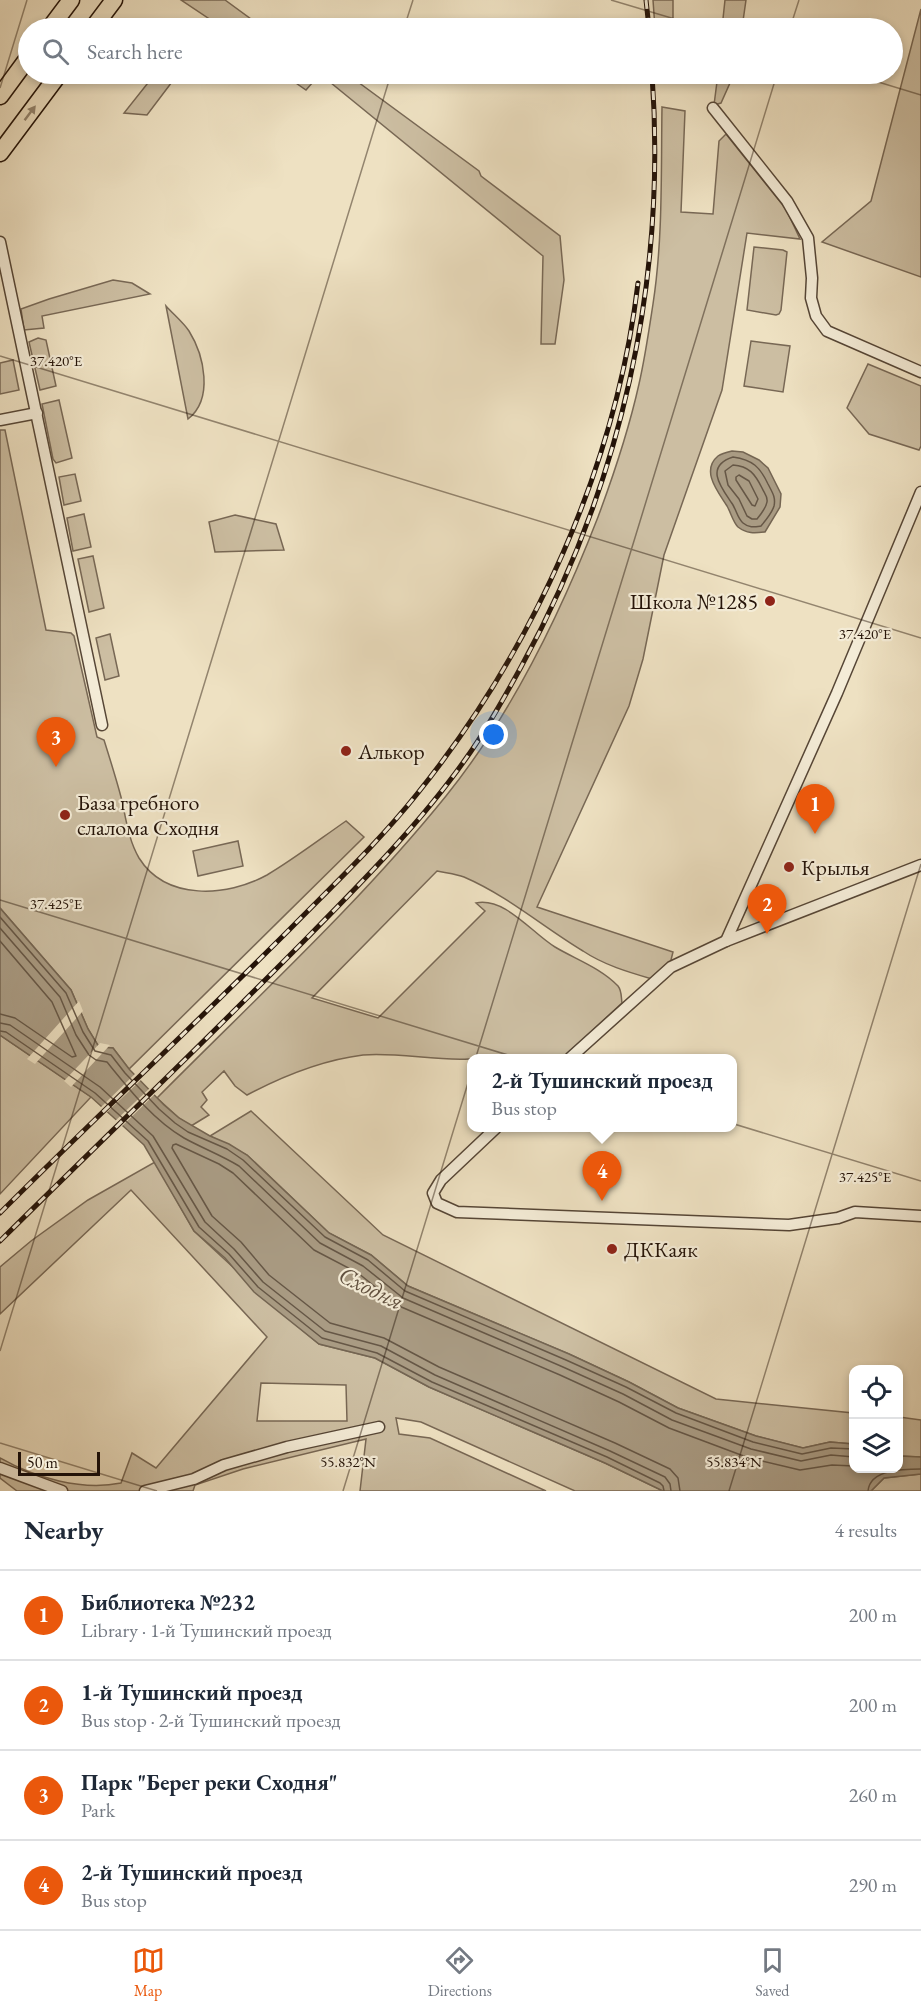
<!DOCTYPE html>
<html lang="en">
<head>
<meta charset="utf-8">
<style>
	body { margin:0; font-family:"EB Garamond",serif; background:#f6f6f7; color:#1f2937 }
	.controls { position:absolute; right:18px; bottom:18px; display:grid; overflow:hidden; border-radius:12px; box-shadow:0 3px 9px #0003 }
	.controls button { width:54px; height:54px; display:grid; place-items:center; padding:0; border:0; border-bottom:2px solid #e0e1e3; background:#fff; color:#1f2937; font:30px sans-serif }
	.scale { position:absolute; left:18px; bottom:15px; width:82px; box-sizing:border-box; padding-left:6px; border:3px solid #241308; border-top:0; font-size:16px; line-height:21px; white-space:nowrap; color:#241308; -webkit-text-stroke:4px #f4ecd7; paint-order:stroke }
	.you { position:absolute; left:494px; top:735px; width:21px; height:21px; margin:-15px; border:4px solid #fff; border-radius:50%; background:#1a73e8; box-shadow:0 0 0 9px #1a73e833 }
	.badge { display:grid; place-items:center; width:39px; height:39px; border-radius:50%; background:#ea580c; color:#fff; font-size:20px; font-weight:700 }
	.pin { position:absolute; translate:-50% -50px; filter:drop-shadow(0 2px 3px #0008) }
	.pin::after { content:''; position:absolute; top:32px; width:21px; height:18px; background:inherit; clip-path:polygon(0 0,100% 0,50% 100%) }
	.popup { position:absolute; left:467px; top:1054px; width:270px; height:78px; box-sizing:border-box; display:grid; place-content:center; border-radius:12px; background:#fff; filter:drop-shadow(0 2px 4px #0005); font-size:20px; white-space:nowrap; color:#747a83 }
	.popup b { font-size:22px; color:#1f2937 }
	.popup::after { content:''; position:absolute; left:50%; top:100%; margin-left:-12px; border:12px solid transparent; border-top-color:#fff }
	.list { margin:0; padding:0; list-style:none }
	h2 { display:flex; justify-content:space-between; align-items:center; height:78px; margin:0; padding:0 24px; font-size:26px }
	h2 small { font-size:20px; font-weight:400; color:#747a83 }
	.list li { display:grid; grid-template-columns:39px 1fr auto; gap:18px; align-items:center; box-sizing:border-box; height:90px; padding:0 24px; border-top:2px solid #e0e1e3 }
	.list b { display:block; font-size:22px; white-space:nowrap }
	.list p { margin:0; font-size:20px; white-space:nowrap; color:#747a83 }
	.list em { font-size:20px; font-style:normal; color:#747a83 }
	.icon { flex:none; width:33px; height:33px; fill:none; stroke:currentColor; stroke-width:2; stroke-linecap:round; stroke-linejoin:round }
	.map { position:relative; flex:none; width:921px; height:1491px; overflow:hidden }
	.search { position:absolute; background:#fff; box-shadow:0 3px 9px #0003; left:18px; right:18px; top:18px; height:66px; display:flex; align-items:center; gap:15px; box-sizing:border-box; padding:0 21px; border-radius:33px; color:#747a83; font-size:22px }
	.sheet { height:438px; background:#fff }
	nav { display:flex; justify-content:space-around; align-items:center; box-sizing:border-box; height:84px; border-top:2px solid #e0e1e3; background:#fff; font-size:16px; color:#747a83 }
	nav a { display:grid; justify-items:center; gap:3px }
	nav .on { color:#ea580c }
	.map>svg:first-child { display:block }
	.green { fill:#ccbea2; stroke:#786855; stroke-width:1.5; fill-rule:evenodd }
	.water { fill:#a99b83; stroke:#746552; stroke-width:1.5 }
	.pier { fill:#eee1c2 }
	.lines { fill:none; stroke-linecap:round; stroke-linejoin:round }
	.shore { stroke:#665746; stroke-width:1.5 }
	.minor-casing { stroke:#564636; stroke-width:13 }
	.primary-casing { stroke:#241308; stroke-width:19 }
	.minor { stroke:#f4ecd7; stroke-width:10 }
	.primary { stroke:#eee1c2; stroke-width:16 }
	.rail-casing { stroke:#241308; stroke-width:5 }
	.rail { stroke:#f4ecd7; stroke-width:3; stroke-dasharray:9; stroke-linecap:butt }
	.oneway { fill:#93846e }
	.ticks { fill:none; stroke:#241308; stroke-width:1.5; stroke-opacity:0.45 }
	.poi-dot { fill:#8f2418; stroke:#f4ecd7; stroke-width:2 }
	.labels { text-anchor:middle; stroke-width:4.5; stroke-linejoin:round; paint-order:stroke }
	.poi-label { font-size:22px; fill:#241308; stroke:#f4ecd7; text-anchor:start }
	.water-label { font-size:24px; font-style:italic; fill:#60503f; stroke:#f4ecd7 }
	.ticks-label { font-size:15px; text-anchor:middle; fill:#241308; stroke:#f4ecd7; stroke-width:4.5; stroke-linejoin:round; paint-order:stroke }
</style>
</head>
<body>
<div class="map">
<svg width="921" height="1491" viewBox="0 0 921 1491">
	<rect width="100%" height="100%" fill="#eee1c2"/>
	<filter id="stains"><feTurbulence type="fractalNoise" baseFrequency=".00333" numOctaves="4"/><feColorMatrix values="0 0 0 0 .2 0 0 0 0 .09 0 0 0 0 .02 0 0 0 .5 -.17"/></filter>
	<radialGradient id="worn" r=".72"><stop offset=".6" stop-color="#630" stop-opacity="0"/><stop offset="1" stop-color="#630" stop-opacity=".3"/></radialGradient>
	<g class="green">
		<path d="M181,0H225L255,22L249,28H223Z"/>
		<path d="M653,0H673V28H655Z"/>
		<path d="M725,0H746L742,28H722Z"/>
		<path d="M921,9V277L822,242L871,201Z"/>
		<path d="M155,74H178L147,115L124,113Z"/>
		<path d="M283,74H347L479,171L481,176L560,236L564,280L555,344H541L543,256L320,74L306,90Z"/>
		<path d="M718,74H734L721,103L714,105Z"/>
		<path d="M662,107L685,111L681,212L713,214L719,141L726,134L786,209L800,239L747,233L722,390L664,555L643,659L629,706L537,907L673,952L670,964L652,979C628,972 604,965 583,951C543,927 508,896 464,877C456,874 446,873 437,871L312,998L378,1018L485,911L476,903C505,897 532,933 555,947C575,959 601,968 618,986C622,991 621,997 622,1003L563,1058C532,1058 499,1058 469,1059C435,1061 397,1052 363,1055C322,1060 283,1076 247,1095L235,1086L224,1071L202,1092L207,1100L201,1107L209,1115L191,1126L179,1118L157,1098C255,999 358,905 446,796C512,714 560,615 598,517C614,474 629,429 639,384C645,358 649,330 653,304C663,239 661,172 662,107Z"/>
		<path d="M754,247L783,250L787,252L781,310L779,314L776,315L747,310Z"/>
		<path d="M113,280L132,283L150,294L42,316L44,328L24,330L21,309L49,299Z"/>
		<path d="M166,306C173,314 183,322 189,331C204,355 214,399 188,419Z"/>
		<path d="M38,338L46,340L56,386L40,390L29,342Z"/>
		<path d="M751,341L790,346L783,392L744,386Z"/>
		<path d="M13,360L19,390L0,394V363Z"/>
		<path d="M868,364L921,386V446L919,450L869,434L847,408Z"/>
		<path d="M59,400L72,458L56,463L53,459L42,404Z"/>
		<path d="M0,430H5L46,630L71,633L74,636L97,737L104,740C110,759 116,778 121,797C126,818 128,839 139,858C166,901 227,897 267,875C294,859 320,839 346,821L364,837L129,1069L113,1048L99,1047L88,1029L71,990L0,908Z"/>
		<path d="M75,474L81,501L64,505L59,477Z"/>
		<path d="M84,514L91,547L73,551L67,518Z"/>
		<path d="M235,515L276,524L284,550L215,552L209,522Z"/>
		<path d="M93,556L104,608L89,612L78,559Z"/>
		<path d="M110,634L119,676L105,680L96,638Z"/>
		<path d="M238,841L243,866L198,876L193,851Z"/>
		<path d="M0,1035L91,1097L0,1194Z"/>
		<path d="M251,1111L383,1235L716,1399L853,1413V1444L830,1442L803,1448L756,1436L678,1408L629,1382L569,1354L408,1286L371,1255L329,1233L247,1155L210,1136Z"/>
		<path d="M155,1162L194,1231L289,1319L319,1344L375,1358L429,1387L605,1463L663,1491H575L421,1422L396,1418L399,1434L430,1438L546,1491H360L366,1439L243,1469L195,1485L193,1491H17L0,1478V1458C35,1478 82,1491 121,1483L132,1453L156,1468L267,1337L131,1190L0,1314V1267L31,1241L88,1200ZM261,1383L346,1385L347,1421H257Z"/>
		<path d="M899,1417L921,1420V1457L899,1456Z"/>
		<path d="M921,1474V1491H871L884,1478Z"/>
	</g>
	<g class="water">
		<path d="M732,451L743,452L759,460L768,468L781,494L780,507L765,532C755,533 747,534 738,527C733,522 731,513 727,506C719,493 700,471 718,456C721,454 728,452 732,451Z"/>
		<path d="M0,908L71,990L88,1029L99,1047L113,1048L129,1069L164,1105L179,1118L210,1136L229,1144L247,1155L329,1233L371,1255L408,1286L569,1354L629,1382L678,1408L756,1436L803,1448L830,1442L853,1444L854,1468H898L899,1456L921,1457V1474L884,1478L871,1491H663L605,1463L429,1387L375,1358L319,1344L254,1292L225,1258L194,1231L144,1145L91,1097L0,1035Z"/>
	</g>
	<g class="pier">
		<path d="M79,1001L83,1011L35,1064L27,1059Z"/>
		<path d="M100,1043L110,1045L71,1087L64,1081Z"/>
		<path d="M137,1072L143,1078L105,1114L99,1109Z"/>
		<path d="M151,1087L156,1093L120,1128L114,1122Z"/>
	</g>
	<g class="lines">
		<g class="shore">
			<path d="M733,457C753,460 760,467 768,484C772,492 776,497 774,506C772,513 766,520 761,526C754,527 749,528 743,523C737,518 736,508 731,502C720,486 705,466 733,457Z"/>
			<path d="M733,465C749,466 755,474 762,488C764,493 768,496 767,502C766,508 761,514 757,519H752L747,516L739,499L728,485L725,471Z"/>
			<path d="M739,475L749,481L758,499L755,506L752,505L736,480V477Z"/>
			<path d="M0,917L66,993L83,1032L95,1051L111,1055L125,1073L159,1109L175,1123L188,1132L227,1149L243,1160L325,1237L368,1260L405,1291L566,1360L626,1387L676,1413L753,1442L802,1454L831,1448L854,1449"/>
			<path d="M0,928L60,997L76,1035L89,1055L96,1060L107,1062C129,1089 153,1120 184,1138C202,1148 221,1155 239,1166L320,1243L363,1266L403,1298L563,1367L623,1394L672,1420L751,1449L801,1461L831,1455L854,1457"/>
			<path d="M0,941L52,1002L76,1056L72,1057L15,1018L0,1014"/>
			<path d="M0,1023L10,1025L100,1087L153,1136L205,1222L234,1249L263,1282L325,1331L381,1346L435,1375L610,1451L665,1477L670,1484L671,1491"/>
			<path d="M0,1031L6,1032L95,1093L148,1141L199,1227L229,1254L258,1287L322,1338L377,1353L432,1382L607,1457L660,1483L663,1486L664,1491"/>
			<path d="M680,1491L678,1478L670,1469L615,1443L439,1367L384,1338L330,1323L269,1275L241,1242L212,1216L172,1148L173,1145L176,1144L219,1164L233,1173L314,1250L358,1273L399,1306L560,1375L619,1402L669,1428L749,1458L800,1470L832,1465L854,1466"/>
			<path d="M868,1491C870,1469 904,1469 921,1469"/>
		</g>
		<defs>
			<g id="minor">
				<path d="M713,108L787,201L808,238L812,278L811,298L816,316L827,331L921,372"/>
				<path d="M0,242L102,725"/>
				<path d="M0,420L37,413"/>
				<path d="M726,941L837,693L921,492"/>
				<path d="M570,1058L671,967L726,941L921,865"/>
				<path d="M496,1128L441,1180L433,1193L437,1203L457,1212L789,1225L838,1218L855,1212L921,1216"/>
				<path d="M0,1468L62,1491"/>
				<path d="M145,1491L194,1479L224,1465L287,1447L379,1427"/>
			</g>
			<g id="primary">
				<path d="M50,28L71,0"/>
				<path d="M93,28L114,0"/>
				<path d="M0,96L28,58"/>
				<path d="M0,153L59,74"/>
			</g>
		</defs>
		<use href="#minor" class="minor-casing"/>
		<use href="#primary" class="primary-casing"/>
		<use href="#minor" class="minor"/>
		<use href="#primary" class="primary"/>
		<defs>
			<g id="rail">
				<path d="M646,0L649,28"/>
				<path d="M0,1213C94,1119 192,1027 286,933C330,888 378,843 417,794C533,650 616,467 638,283"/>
				<path d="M0,1241C98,1144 197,1049 294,951C353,891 419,826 467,757C487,729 504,698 521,667C621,485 667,282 652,74"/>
			</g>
		</defs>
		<use href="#rail" class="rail-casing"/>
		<use href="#rail" class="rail"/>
	</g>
	<defs><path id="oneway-solid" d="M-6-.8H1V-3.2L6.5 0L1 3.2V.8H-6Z" transform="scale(1.5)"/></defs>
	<use class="oneway" href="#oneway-solid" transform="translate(30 113) rotate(-53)"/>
	<path class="ticks" d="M611,0L705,28M404,28L413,0M790,28L799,0M852,74L921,95M0,88L27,0M0,356L921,638M0,900L921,1181M0,1351L391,74M0,1443L157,1491M343,1491L777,74M729,1491L921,864"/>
	<g class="poi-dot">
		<circle cx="770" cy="601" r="6"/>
		<circle cx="346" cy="751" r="6"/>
		<circle cx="65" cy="815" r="6"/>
		<circle cx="789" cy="867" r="6"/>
		<circle cx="612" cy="1249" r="6"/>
	</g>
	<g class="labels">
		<g class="poi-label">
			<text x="758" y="609" text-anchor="end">Школа №1285</text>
			<text x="358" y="759">Алькор</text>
			<text x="77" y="810">База гребного<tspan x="77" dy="25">слалома Сходня</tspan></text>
			<text x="801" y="875">Крылья</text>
			<text x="624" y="1257">ДККаяк</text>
		</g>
		<g class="water-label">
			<text transform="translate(371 1288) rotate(26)" y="8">Сходня</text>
		</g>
	</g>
	<g class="ticks-label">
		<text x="56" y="366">37.420°E</text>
		<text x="865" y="639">37.420°E</text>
		<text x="56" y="909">37.425°E</text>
		<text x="865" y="1182">37.425°E</text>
		<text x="348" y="1467">55.832°N</text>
		<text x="734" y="1467">55.834°N</text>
	</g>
	<rect width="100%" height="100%" filter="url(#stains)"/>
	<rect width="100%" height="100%" fill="url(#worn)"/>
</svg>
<div class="controls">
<button><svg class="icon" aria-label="locate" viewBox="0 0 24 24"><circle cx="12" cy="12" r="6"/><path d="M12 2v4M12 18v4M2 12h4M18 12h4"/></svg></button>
<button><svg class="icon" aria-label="layers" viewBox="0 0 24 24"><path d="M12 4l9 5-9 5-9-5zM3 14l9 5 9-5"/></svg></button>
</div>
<div class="scale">50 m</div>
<div class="you"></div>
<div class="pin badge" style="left:815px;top:834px">1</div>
<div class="pin badge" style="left:767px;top:934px">2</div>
<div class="pin badge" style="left:56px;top:767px">3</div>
<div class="pin badge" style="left:602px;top:1201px">4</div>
<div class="popup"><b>2-й Тушинский проезд</b>Bus stop</div>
<div class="search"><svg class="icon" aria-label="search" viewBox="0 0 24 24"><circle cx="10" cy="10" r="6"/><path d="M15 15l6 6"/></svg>Search here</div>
</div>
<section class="sheet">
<h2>Nearby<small>4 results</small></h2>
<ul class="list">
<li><span class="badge">1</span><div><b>Библиотека №232</b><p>Library · 1-й Тушинский проезд</p></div><em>200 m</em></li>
<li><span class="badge">2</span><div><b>1-й Тушинский проезд</b><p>Bus stop · 2-й Тушинский проезд</p></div><em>200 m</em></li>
<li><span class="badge">3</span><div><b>Парк &quot;Берег реки Сходня&quot;</b><p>Park</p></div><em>260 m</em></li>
<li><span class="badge">4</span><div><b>2-й Тушинский проезд</b><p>Bus stop</p></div><em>290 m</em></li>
</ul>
</section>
<nav>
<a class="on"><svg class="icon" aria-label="map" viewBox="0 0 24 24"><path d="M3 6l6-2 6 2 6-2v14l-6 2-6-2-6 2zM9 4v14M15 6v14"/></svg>Map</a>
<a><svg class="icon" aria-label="directions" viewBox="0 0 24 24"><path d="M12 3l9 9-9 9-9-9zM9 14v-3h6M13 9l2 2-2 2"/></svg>Directions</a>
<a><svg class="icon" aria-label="saved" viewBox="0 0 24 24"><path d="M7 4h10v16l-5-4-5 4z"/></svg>Saved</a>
</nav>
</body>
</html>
